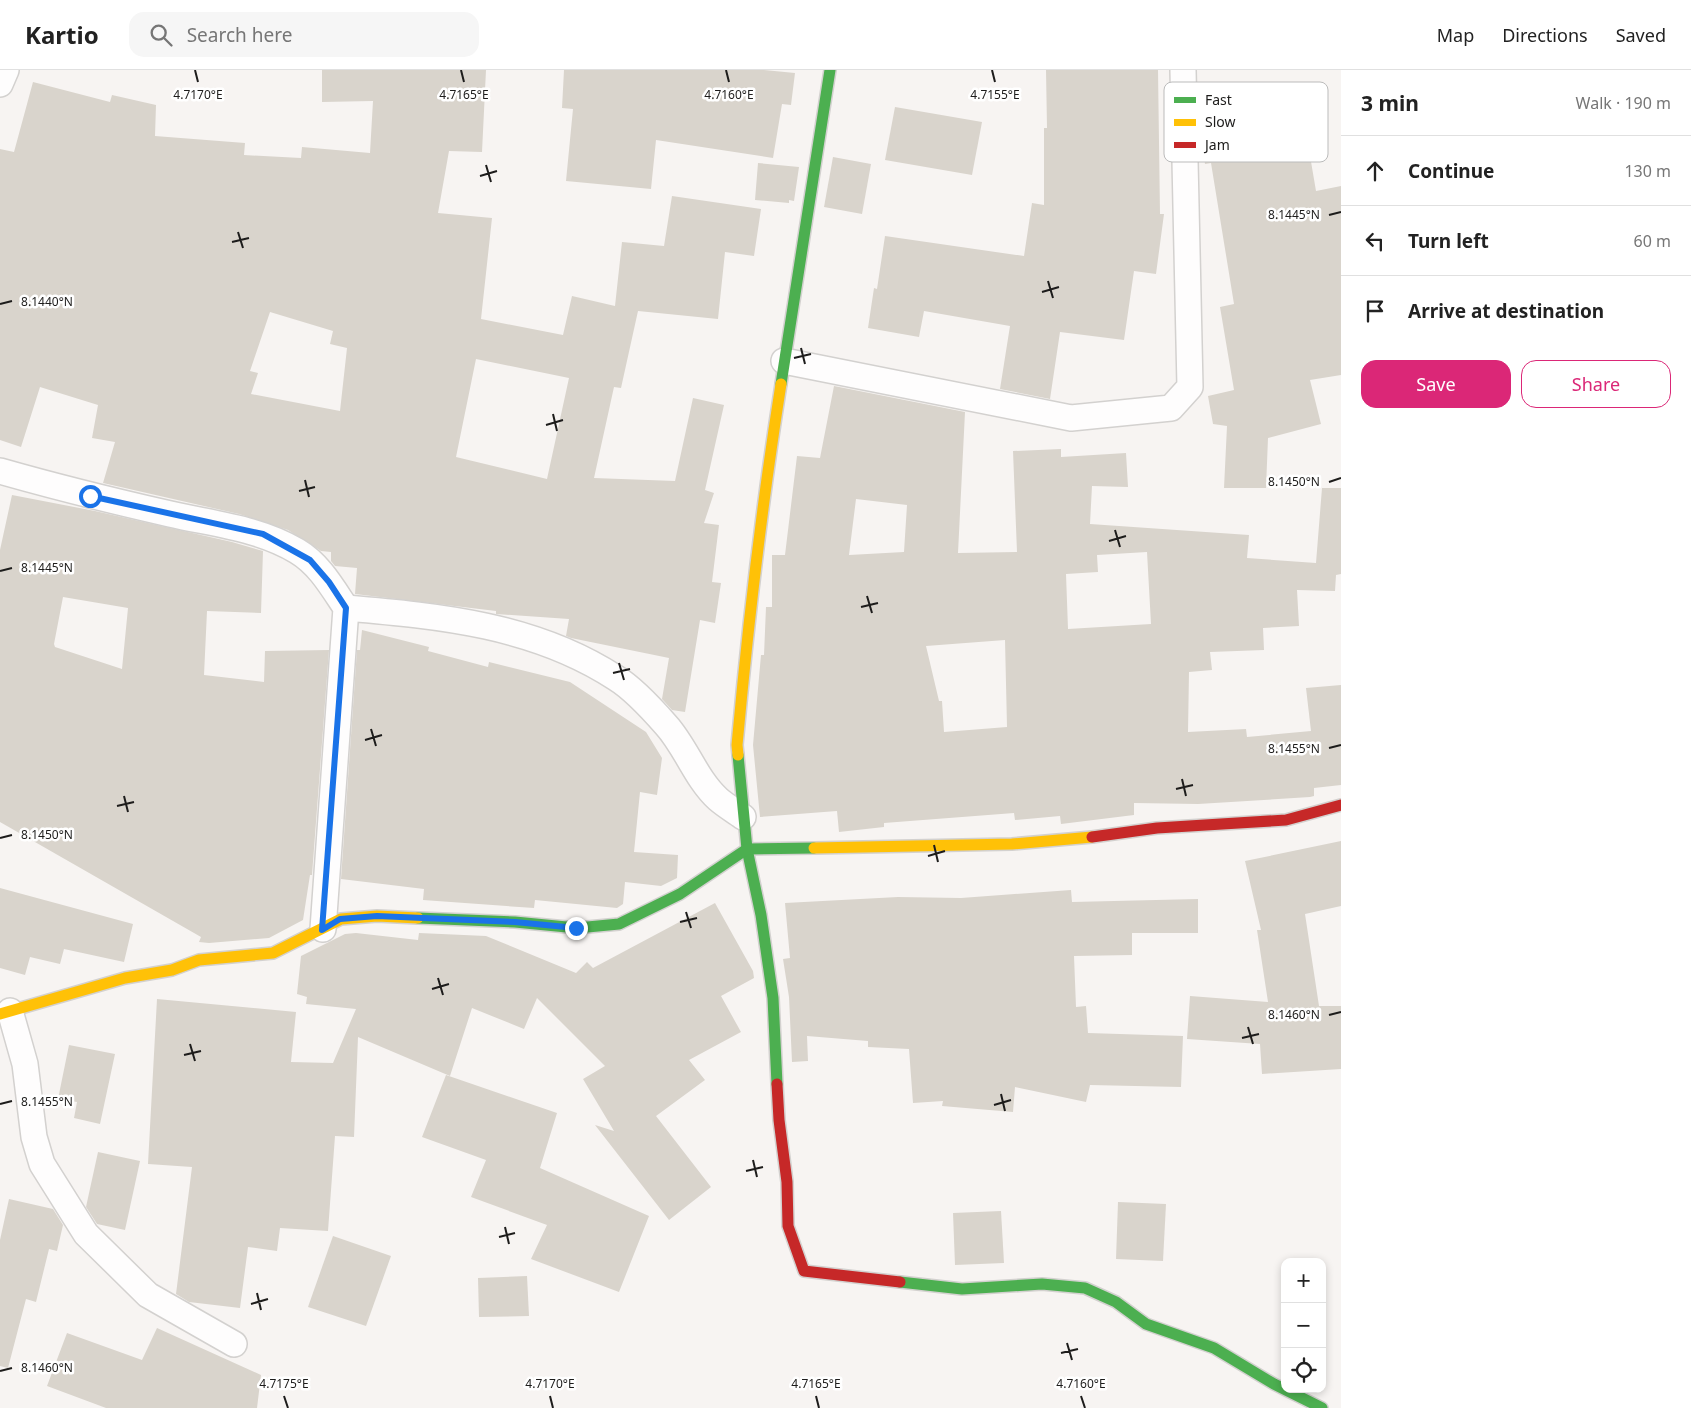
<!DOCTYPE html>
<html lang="en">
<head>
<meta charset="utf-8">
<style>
	body { margin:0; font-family:"Noto Sans",sans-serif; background:#f6f6f6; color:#222 }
	.controls { position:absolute; right:15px; bottom:15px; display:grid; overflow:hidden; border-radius:10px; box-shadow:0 2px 8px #0003 }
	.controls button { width:45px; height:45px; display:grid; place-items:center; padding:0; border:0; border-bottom:1px solid #e0e0e0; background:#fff; color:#222; font:25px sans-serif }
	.stop { position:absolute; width:15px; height:15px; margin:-11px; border:4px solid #1a73e8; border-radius:50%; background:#fff }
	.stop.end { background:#1a73e8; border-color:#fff; box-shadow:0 1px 5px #0008 }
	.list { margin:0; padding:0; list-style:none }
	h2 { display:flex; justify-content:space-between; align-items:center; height:65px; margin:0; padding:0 20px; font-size:21px }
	h2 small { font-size:16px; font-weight:400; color:#767676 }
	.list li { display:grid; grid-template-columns:32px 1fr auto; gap:15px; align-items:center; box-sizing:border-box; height:70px; padding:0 20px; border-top:1px solid #e0e0e0 }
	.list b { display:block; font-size:19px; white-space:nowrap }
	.list em { font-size:16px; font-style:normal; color:#767676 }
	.actions { display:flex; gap:10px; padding:15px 20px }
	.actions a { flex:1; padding:11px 0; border:1px solid #db2777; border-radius:15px; text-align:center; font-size:18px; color:#db2777 }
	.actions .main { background:#db2777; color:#fff }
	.icon { flex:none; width:28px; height:28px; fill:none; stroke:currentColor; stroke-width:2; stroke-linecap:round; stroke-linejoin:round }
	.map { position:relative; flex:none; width:1341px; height:1338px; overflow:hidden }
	header { display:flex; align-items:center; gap:30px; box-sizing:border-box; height:70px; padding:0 25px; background:#fff; border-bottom:1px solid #e0e0e0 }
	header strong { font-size:24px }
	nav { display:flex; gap:28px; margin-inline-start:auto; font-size:18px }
	.search { width:350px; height:45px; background:#f6f6f6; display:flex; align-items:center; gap:12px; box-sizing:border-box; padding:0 18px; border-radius:15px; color:#767676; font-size:19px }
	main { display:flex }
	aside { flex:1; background:#fff }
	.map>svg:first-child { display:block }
	.building { fill:#d9d4cc; fill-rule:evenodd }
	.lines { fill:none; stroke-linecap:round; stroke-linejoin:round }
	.street-casing { stroke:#d3d1cf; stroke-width:28 }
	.fast-casing { stroke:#d3d1cf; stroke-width:14 }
	.slow-casing { stroke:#d3d1cf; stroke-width:14 }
	.jam-casing { stroke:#d3d1cf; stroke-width:14 }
	.street { stroke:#fefdfd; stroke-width:25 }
	.fast { stroke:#4caf50; stroke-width:11 }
	.slow { stroke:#ffc107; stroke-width:11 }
	.jam { stroke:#c62828; stroke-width:11 }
	.route { stroke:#1a73e8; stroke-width:6 }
	.ticks { fill:none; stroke:#1d1c1b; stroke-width:2 }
	.key { fill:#fff; stroke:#bbb; stroke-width:1 }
	.key-label { font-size:14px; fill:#1d1c1b }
	.ticks-label { font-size:12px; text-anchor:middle; fill:#1d1c1b; stroke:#fff; stroke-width:5; stroke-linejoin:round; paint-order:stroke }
</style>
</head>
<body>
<header>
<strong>Kartio</strong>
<div class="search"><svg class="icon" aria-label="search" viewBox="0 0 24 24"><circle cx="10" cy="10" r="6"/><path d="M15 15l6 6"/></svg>Search here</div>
<nav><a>Map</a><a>Directions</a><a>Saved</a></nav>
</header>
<main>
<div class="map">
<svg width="1341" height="1338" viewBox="0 0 1341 1338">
	<rect width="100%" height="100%" fill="#f7f4f2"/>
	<g class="building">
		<path d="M322,0H486L482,82L449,81L438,143L492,148L481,249L563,265L572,226L615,236L622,172L664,176L672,126L761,139L754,186L725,182L718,249L638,241L621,318L614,317L594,408L675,411L693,328L724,335L705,420L714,423L704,453L719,455L712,512L721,513L715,553L700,550L685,642L672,640L662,629L669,588L571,568L566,566L569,549L496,544V541L355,524L357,498L335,496L331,491V482L321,481L288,460L239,444L103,413L115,372L92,368L98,335L40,317L21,377L0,370V79L14,82L33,12L110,32L112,25L156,35L155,66L245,73L244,85L301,88L302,77L370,83L373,31L322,32ZM270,242L333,261L330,274L347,278L340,341L251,324L258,303L250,301ZM476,289L569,308L547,409L456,387Z"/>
		<path d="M564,0H764L795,3L791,35L782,34L773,88L656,70L651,119L566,111L573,39L562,38Z"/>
		<path d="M1046,0H1158L1160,144H1164L1156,204L1134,201L1124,270L1060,262L1050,329L1000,319L1010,256L924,241L919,267L868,258L874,218L877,219L885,166L1024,186L1032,133L1044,135V58H1047Z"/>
		<path d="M1261,35L1263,46L1310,38L1316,73L1308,74L1316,121L1341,116V305L1310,310L1321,354L1268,368L1266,418H1224L1227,356L1213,354L1208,326L1234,320L1220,237L1234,234L1211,93L1205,94L1198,46Z"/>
		<path d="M895,37L982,52L972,105L885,90Z"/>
		<path d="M833,87L871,94L862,144L824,137Z"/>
		<path d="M758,93L799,97L794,131L789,130V133L755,130Z"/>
		<path d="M834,316L965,342L958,483L1017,482L1013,381L1061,379V387L1126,383L1128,417L1092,416L1090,454L1249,465L1247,488L1316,493L1322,418H1341V504L1336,505L1335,521L1297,520L1299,556L1263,558L1264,580L1210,582L1212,600L1189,602L1188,662L1246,659L1247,667L1311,661L1306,618L1341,615V715L1314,718V726L1310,727L1198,734L1134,733V745L1061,754L1060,746L1015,750L1014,743L884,753V757L839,762L837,741L760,747L753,675L761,585H764L766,537H772V485H785L797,386L820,388ZM856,429L907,435L904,482L849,485ZM1147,482L1151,554L1068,559L1066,504L1098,502L1097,485ZM1005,570L1007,657L944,662L942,631H939L926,576Z"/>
		<path d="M12,425L95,441L232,472L263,481L261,543L207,541L204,605L264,612L265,581L329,580L312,805H310L303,850L269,868L209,873L199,872L201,867L0,752V480ZM63,527L128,538L122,599L55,577L54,574Z"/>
		<path d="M362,560L429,577L428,581L488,597L489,592L570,612L646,662L662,688L657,725L640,722L634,782L678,785L677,808L661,816L625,812L623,834L617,838L535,830L534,838L423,830L424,819L341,809L357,580H360Z"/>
		<path d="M1341,771V836L1305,844L1319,936H1341V999L1262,1004L1260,974L1187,969L1190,926L1268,932L1257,860H1261L1245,791Z"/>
		<path d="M0,818L133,854L124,892L64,879L60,894L30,887L25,905L0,898Z"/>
		<path d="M1071,820L1072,832L1198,829V863H1132V885L1074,886L1076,937L1086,936L1088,963L1183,966L1181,1017L1090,1015L1086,1032L1015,1017L1013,1042L942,1036L943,1031L913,1033L909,979L868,977V971L807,966L808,991L792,992L789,927L783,889L790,888L785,833L898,827L961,828Z"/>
		<path d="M715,833L753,901L754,908L721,926L741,962L689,990L705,1010L656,1046L711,1117L669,1150L595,1055L614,1061L583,1009L605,996L537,928L524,959L472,938L450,1006L358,967L354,1067L335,1066L328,1161L280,1158L277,1181L248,1177L240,1238L189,1232L176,1224L192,1097L148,1094L157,929L296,942L291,992L333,993L356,939L306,934L307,927L297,924L301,886L345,864L356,863L418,870L419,863L486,866L576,903L587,892L593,898Z"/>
		<path d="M69,975L115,984L100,1054L74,1048L77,1032L58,1029Z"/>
		<path d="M446,1005L557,1043L540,1098L649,1146L619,1222L531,1189L547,1155L471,1127L486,1090L422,1067Z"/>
		<path d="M98,1082L140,1091L125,1160L97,1154L86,1137Z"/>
		<path d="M9,1129L53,1139L63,1155L57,1181L49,1179L36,1232L26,1229L8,1298L0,1296V1170Z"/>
		<path d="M1118,1132L1166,1134L1163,1191L1116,1189Z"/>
		<path d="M1001,1141L1004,1193L955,1195L953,1143Z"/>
		<path d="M333,1166L391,1186L366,1256L308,1237Z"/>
		<path d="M527,1206L529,1246L479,1247L478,1208Z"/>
		<path d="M157,1258L261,1305L257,1338H106L47,1316L67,1263L142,1290Z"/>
	</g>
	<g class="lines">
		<defs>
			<g id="street">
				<path d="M0,14L6,0"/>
				<path d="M784,291L1071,348L1171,338L1190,317L1183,0"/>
				<path d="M0,401C56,417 113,431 170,444C213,454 259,458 297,481C319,494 332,517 346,538L323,859"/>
				<path d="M346,538C440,546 535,555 616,608C634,619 652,639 666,655C686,677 696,709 718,729C726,736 735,741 743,747"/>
				<path d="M10,941L25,994L34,1067L42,1094L86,1164L148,1225L234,1274"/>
			</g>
			<g id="fast">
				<path d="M781,314L830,0"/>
				<path d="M738,685L747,779L761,845L773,928L777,1014"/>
				<path d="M418,848L515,852L577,858L619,854L680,824L747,779L814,778"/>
				<path d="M900,1212L962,1219L1042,1214L1085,1218L1116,1232L1146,1254L1214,1278L1274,1314L1322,1338"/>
			</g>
			<g id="slow">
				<path d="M738,685L737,675C748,554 762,434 781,314"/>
				<path d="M814,778L1012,774L1092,767"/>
				<path d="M0,944L125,908L172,900L199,890L273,883L341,849L377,846L418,848"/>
			</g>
			<g id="jam">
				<path d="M1092,767L1157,758L1286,750L1341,735"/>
				<path d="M777,1014L779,1050L787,1112L788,1156L804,1201L900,1212"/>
			</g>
		</defs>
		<use href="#street" class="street-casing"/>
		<use href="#fast" class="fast-casing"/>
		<use href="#slow" class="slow-casing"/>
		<use href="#jam" class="jam-casing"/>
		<use href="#street" class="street"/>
		<use href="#fast" class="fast"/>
		<use href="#slow" class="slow"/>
		<use href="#jam" class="jam"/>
	</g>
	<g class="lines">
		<path class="route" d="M90,426L263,464L310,490L329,512L346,538L322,860L340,849L377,846L515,852L576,858"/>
	</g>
	<path class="ticks" d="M195,0L198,12M461,0L464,12M726,0L729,12M992,0L995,12M486,95L491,112M480,106L497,101M1329,145L1341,142M238,162L243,178M232,172L249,168M1048,211L1053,228M1042,222L1059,217M0,234L12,231M801,278L805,294M794,288L811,284M553,344L557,361M546,355L563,350M305,410L309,427M1329,412L1341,408M299,421L315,417M1115,460L1120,477M1109,471L1126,466M0,501L12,498M867,526L872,543M861,537L878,533M619,593L624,610M613,603L630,599M371,659L376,676M365,670L382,665M1329,678L1341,675M1182,709L1186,726M1176,719L1193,715M124,726L128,742M117,736L134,732M0,768L12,765M934,775L938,792M928,786L945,781M686,842L691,858M680,852L697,848M438,908L443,925M432,919L449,914M1329,945L1341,942M1248,957L1253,974M1242,968L1259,964M190,974L195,991M184,985L201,981M1001,1024L1005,1041M0,1034L12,1031M994,1035L1011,1030M753,1090L757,1107M746,1101L763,1097M505,1157L509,1174M499,1167L515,1163M257,1223L261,1240M251,1234L268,1229M1067,1273L1072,1290M1061,1283L1078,1279M0,1301L12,1298M284,1326L288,1338M550,1326L553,1338M816,1326L819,1338M1081,1326L1085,1338"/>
	<rect x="1164" y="12" width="164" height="80" rx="8" class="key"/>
	<rect x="1174" y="27" width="22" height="6" fill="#4caf50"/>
	<rect x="1174" y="49" width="22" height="7" fill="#ffc107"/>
	<rect x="1174" y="72" width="22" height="6" fill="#c62828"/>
	<g class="key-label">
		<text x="1205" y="35">Fast</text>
		<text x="1205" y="57">Slow</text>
		<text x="1205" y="80">Jam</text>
	</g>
	<g class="ticks-label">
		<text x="198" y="29">4.7170°E</text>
		<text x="464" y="29">4.7165°E</text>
		<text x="729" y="29">4.7160°E</text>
		<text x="995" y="29">4.7155°E</text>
		<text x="1294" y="149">8.1445°N</text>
		<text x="47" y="236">8.1440°N</text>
		<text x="1294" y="416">8.1450°N</text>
		<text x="47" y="502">8.1445°N</text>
		<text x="1294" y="683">8.1455°N</text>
		<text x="47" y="769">8.1450°N</text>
		<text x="1294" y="949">8.1460°N</text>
		<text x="47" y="1036">8.1455°N</text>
		<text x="47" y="1302">8.1460°N</text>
		<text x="284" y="1318">4.7175°E</text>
		<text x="550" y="1318">4.7170°E</text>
		<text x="816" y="1318">4.7165°E</text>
		<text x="1081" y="1318">4.7160°E</text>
	</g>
</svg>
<div class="controls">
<button>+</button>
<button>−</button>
<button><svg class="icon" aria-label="locate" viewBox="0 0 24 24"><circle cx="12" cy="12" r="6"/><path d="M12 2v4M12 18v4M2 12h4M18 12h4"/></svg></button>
</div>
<div class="stop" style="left:90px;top:426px"></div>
<div class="stop end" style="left:576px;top:858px"></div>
</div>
<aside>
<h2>3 min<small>Walk · 190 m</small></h2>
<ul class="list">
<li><svg class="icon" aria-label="ahead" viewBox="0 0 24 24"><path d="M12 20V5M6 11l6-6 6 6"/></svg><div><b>Continue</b></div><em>130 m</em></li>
<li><svg class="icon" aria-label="left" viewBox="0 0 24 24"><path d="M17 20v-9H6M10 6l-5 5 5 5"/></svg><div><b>Turn left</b></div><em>60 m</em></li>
<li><svg class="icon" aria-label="arrive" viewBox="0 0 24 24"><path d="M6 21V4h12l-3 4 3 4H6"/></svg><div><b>Arrive at destination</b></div></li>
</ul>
<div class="actions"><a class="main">Save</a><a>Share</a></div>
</aside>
</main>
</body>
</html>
